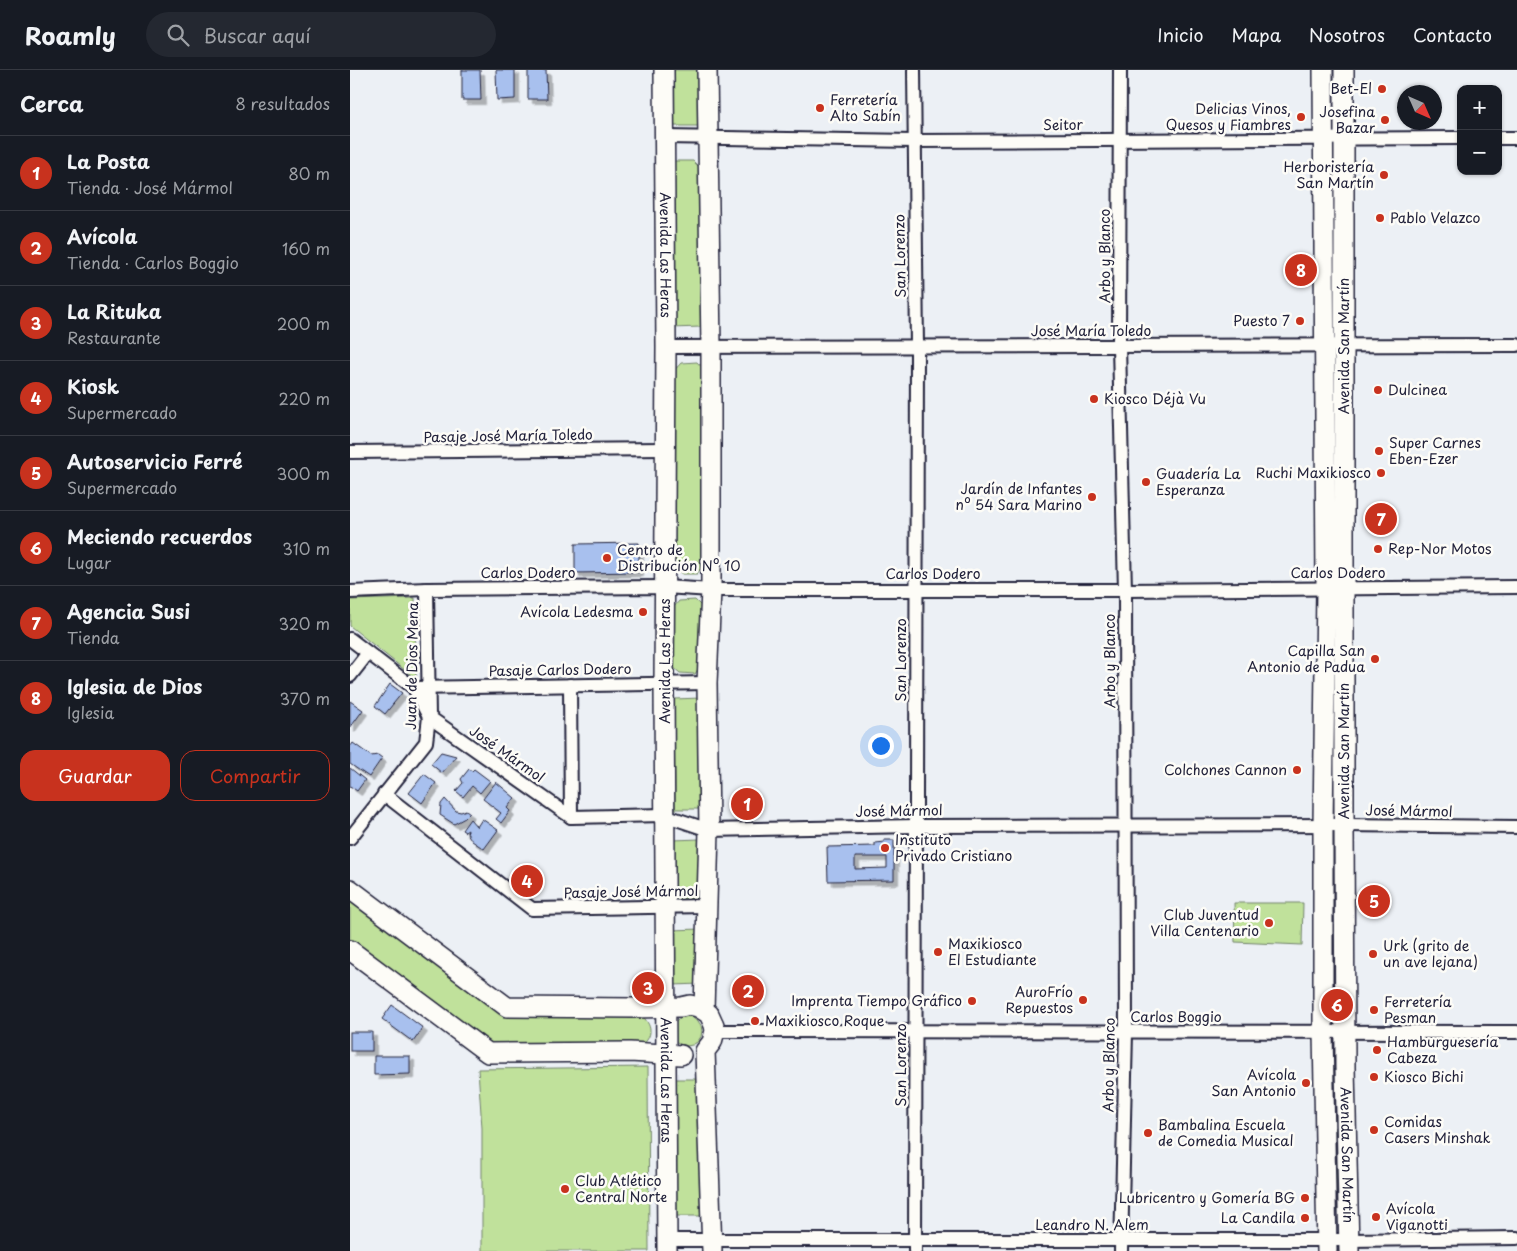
<!DOCTYPE html>
<html lang="es">
<head>
<meta charset="utf-8">
<style>
	body { margin:0; font-family:"Playpen Sans",sans-serif; background:#242831; color:#f1f3f6 }
	.controls { position:absolute; right:15px; top:15px; display:grid; overflow:hidden; border-radius:10px; box-shadow:0 1px 4px #0004 }
	.controls button { width:45px; height:45px; display:grid; place-items:center; padding:0; border:0; border-bottom:1px solid #363941; background:#171b24; color:#f1f3f6; font:25px sans-serif }
	.compass { position:absolute; left:1047px; top:15px; width:45px; height:45px; border-radius:50%; background:#171b24; box-shadow:0 1px 4px #0004; rotate:135deg }
	.you { position:absolute; left:530px; top:675px; width:18px; height:18px; margin:-12px; border:4px solid #fff; border-radius:50%; background:#1a73e8; box-shadow:0 0 0 8px #1a73e833 }
	.badge { display:grid; place-items:center; width:32px; height:32px; border-radius:50%; background:#c8321e; color:#fff; font-size:16px; font-weight:700 }
	.pin { position:absolute; translate:-50% -50%; border:2px solid #fff; box-shadow:0 1px 5px #0006 }
	.list { margin:0; padding:0; list-style:none }
	h2 { display:flex; justify-content:space-between; align-items:center; height:65px; margin:0; padding:0 20px; font-size:21px }
	h2 small { font-size:16px; font-weight:400; color:#9ea1a6 }
	.list li { display:grid; grid-template-columns:32px 1fr auto; gap:15px; align-items:center; box-sizing:border-box; height:75px; padding:0 20px; border-top:1px solid #363941 }
	.list b { display:block; font-size:19px; white-space:nowrap }
	.list p { margin:0; font-size:16px; white-space:nowrap; color:#9ea1a6 }
	.list em { font-size:16px; font-style:normal; color:#9ea1a6 }
	.actions { display:flex; gap:10px; padding:15px 20px }
	.actions a { flex:1; padding:11px 0; border:1px solid #c8321e; border-radius:15px; text-align:center; font-size:18px; color:#c8321e }
	.actions .main { background:#c8321e; color:#fff }
	.icon { flex:none; width:28px; height:28px; fill:none; stroke:currentColor; stroke-width:2; stroke-linecap:round; stroke-linejoin:round }
	.map { position:relative; flex:none; width:1167px; height:1181px; overflow:hidden }
	header { display:flex; align-items:center; gap:30px; box-sizing:border-box; height:70px; padding:0 25px; background:#171b24; border-bottom:1px solid #363941 }
	header strong { font-size:24px }
	nav { display:flex; gap:28px; margin-inline-start:auto; font-size:18px }
	.search { width:350px; height:45px; background:#242831; display:flex; align-items:center; gap:12px; box-sizing:border-box; padding:0 18px; border-radius:28px; color:#9ea1a6; font-size:19px }
	main { display:flex }
	aside { flex:1; background:#171b24 }
	.map>svg:first-child { display:block }
	.green { fill:#c0e19b; stroke:#71826b }
	.building { fill:#a8c0ee; stroke:#22223b; fill-rule:evenodd; filter:url(#shadow) }
	.lines { fill:none; stroke-linecap:round; stroke-linejoin:round }
	.minor-casing { stroke:#22223b; stroke-width:16 }
	.secondary-casing { stroke:#22223b; stroke-width:22 }
	.minor { stroke:#fdfcf7; stroke-width:12 }
	.secondary { stroke:#fdfcf7; stroke-width:19 }
	.poi-dot { fill:#c8321e; stroke:#fdfcf7; stroke-width:2 }
	.labels { text-anchor:middle; stroke-width:5; stroke-linejoin:round; paint-order:stroke }
	.poi-label { font-size:14px; fill:#22223b; stroke:#fdfcf7; text-anchor:start }
	.street-label { font-size:14px; fill:#22223b; stroke:#fdfcf7 }
</style>
</head>
<body>
<header>
<strong>Roamly</strong>
<div class="search"><svg class="icon" aria-label="search" viewBox="0 0 24 24"><circle cx="10" cy="10" r="6"/><path d="M15 15l6 6"/></svg>Buscar aquí</div>
<nav><a>Inicio</a><a>Mapa</a><a>Nosotros</a><a>Contacto</a></nav>
</header>
<main>
<aside>
<h2>Cerca<small>8 resultados</small></h2>
<ul class="list">
<li><span class="badge">1</span><div><b>La Posta</b><p>Tienda · José Mármol</p></div><em>80 m</em></li>
<li><span class="badge">2</span><div><b>Avícola</b><p>Tienda · Carlos Boggio</p></div><em>160 m</em></li>
<li><span class="badge">3</span><div><b>La Rituka</b><p>Restaurante</p></div><em>200 m</em></li>
<li><span class="badge">4</span><div><b>Kiosk</b><p>Supermercado</p></div><em>220 m</em></li>
<li><span class="badge">5</span><div><b>Autoservicio Ferré</b><p>Supermercado</p></div><em>300 m</em></li>
<li><span class="badge">6</span><div><b>Meciendo recuerdos</b><p>Lugar</p></div><em>310 m</em></li>
<li><span class="badge">7</span><div><b>Agencia Susi</b><p>Tienda</p></div><em>320 m</em></li>
<li><span class="badge">8</span><div><b>Iglesia de Dios</b><p>Iglesia</p></div><em>370 m</em></li>
</ul>
<div class="actions"><a class="main">Guardar</a><a>Compartir</a></div>
</aside>
<div class="map">
<svg width="1167" height="1181" viewBox="0 0 1167 1181">
	<defs>
		<filter id="shadow"><feDropShadow dx="4.5" dy="4.5" stdDeviation="0" flood-color="#0004"/></filter>
	</defs>
	<rect width="100%" height="100%" fill="#ecf0f5"/>
	<filter id="ink" filterUnits="userSpaceOnUse"><feTurbulence type="fractalNoise" baseFrequency=".02" numOctaves="2"/><feDisplacementMap in="SourceGraphic" scale="10" xChannelSelector="R" yChannelSelector="G"/><feConvolveMatrix kernelMatrix="1 2 1 2 8 2 1 2 1" color-interpolation-filters="sRGB"/></filter>
	<g filter="url(#ink)">
		<g class="green">
			<rect x="324" y="0" width="26" height="56"/>
			<path d="M324,91H343L350,98L351,257L321,258L319,102Z"/>
			<path d="M347,292L356,302L354,493L347,504H332L322,496V303L331,293Z"/>
			<path d="M65,528L66,609L0,556V530Z"/>
			<path d="M345,530L352,537L350,596L345,604L330,603L323,597V538L329,531Z"/>
			<path d="M351,628L352,739H325L324,629Z"/>
			<path d="M350,769L351,828L323,829V770Z"/>
			<path d="M978,775H987L990,938H981Z"/>
			<path d="M0,828L153,943L292,946C304,957 302,968 290,977L151,976L134,973L0,872Z"/>
			<path d="M884,833H953L952,875L885,872Z"/>
			<path d="M350,859V914L323,915L322,860Z"/>
			<circle cx="337" cy="961" r="15"/>
			<path d="M980,979H988L990,1142H982Z"/>
			<path d="M298,997L299,1181H132V1058L128,999Z"/>
			<path d="M324,1009H349L351,1146H326Z"/>
		</g>
		<g class="building">
			<path d="M112,0H130L131,30H112Z"/>
			<path d="M146,0H165V29L147,30Z"/>
			<path d="M178,0H196L197,29H178Z"/>
			<path d="M289,473V502L225,503V474Z"/>
			<path d="M40,614L52,623L35,644L25,636Z"/>
			<path d="M0,631L13,640L0,658Z"/>
			<path d="M3,673L21,686L28,685L32,688L19,707L0,694V677Z"/>
			<path d="M91,682L106,686L92,703L81,694Z"/>
			<path d="M0,698L15,710L7,721L0,716Z"/>
			<path d="M119,699L122,701L124,699L140,711L130,723L122,716L113,727L106,721L113,713L111,709Z"/>
			<path d="M74,704L86,713L72,733L59,723Z"/>
			<path d="M146,712L165,728L157,738L160,741L151,753L146,749L151,743L133,729Z"/>
			<path d="M95,729L106,741L111,742L116,740L120,743L115,748L104,754L90,745L91,734Z"/>
			<path d="M120,749L127,757L132,749L148,760L134,779L122,771L117,763L118,760L115,762L112,760Z"/>
			<path d="M534,770H544V810L478,811L477,777L525,776V773L534,772ZM505,787H537V798L505,799Z"/>
			<path d="M42,935L73,958L63,972L32,949Z"/>
			<rect x="0" y="962" width="22" height="19"/>
			<path d="M24,986H60V1004L24,1005Z"/>
		</g>
		<g class="lines">
			<defs>
				<g id="minor">
					<path d="M564,0L567,278L565,1181"/>
					<path d="M770,0L769,276L775,520L776,962L771,1181"/>
					<path d="M315,67L564,71L1111,68"/>
					<path d="M1148,68H1167"/>
					<path d="M316,277C599,279 883,275 1167,275"/>
					<path d="M0,382L315,379"/>
					<path d="M0,522L77,519L315,517L361,520H775L1167,517"/>
					<path d="M0,569L64,618L79,647L221,747L314,745L359,760L566,756L994,755L1167,757"/>
					<path d="M0,606L18,583"/>
					<path d="M220,615L221,747"/>
					<path d="M64,618L357,613"/>
					<path d="M34,724L182,839L357,836"/>
					<path d="M0,768L76,672L79,647L77,519"/>
					<path d="M365,961C632,963 900,960 1167,962"/>
					<path d="M317,1170H999L1167,1168"/>
				</g>
				<g id="secondary">
					<path id="s1" d="M314,0L316,277L314,613L317,1181"/>
					<path d="M973,0L976,518L973,755V962L977,1181"/>
					<path id="s2" d="M994,0V755L995,997L999,1181"/>
					<path d="M0,819L157,937L284,938L331,937L340,935L348,937L359,944L364,955L365,961L362,972L355,981L362,1181"/>
					<path d="M0,880L138,983L280,982L331,985"/>
					<path d="M354,940L359,760L357,613L361,520V278L357,0"/>
				</g>
			</defs>
			<use href="#minor" class="minor-casing"/>
			<use href="#secondary" class="secondary-casing"/>
			<use href="#minor" class="minor"/>
			<use href="#secondary" class="secondary"/>
		</g>
	</g>
	<g class="poi-dot">
		<circle cx="1032" cy="19" r="5"/>
		<circle cx="470" cy="38" r="5"/>
		<circle cx="951" cy="47" r="5"/>
		<circle cx="1035" cy="50" r="5"/>
		<circle cx="1034" cy="105" r="5"/>
		<circle cx="1030" cy="148" r="5"/>
		<circle cx="950" cy="251" r="5"/>
		<circle cx="1028" cy="320" r="5"/>
		<circle cx="744" cy="329" r="5"/>
		<circle cx="1029" cy="381" r="5"/>
		<circle cx="1031" cy="403" r="5"/>
		<circle cx="796" cy="412" r="5"/>
		<circle cx="742" cy="427" r="5"/>
		<circle cx="1028" cy="479" r="5"/>
		<circle cx="257" cy="488" r="5"/>
		<circle cx="293" cy="542" r="5"/>
		<circle cx="1025" cy="589" r="5"/>
		<circle cx="947" cy="700" r="5"/>
		<circle cx="535" cy="778" r="5"/>
		<circle cx="919" cy="853" r="5"/>
		<circle cx="588" cy="882" r="5"/>
		<circle cx="1023" cy="884" r="5"/>
		<circle cx="733" cy="930" r="5"/>
		<circle cx="622" cy="931" r="5"/>
		<circle cx="1024" cy="940" r="5"/>
		<circle cx="405" cy="951" r="5"/>
		<circle cx="1027" cy="980" r="5"/>
		<circle cx="1024" cy="1007" r="5"/>
		<circle cx="956" cy="1013" r="5"/>
		<circle cx="1024" cy="1060" r="5"/>
		<circle cx="798" cy="1063" r="5"/>
		<circle cx="215" cy="1119" r="5"/>
		<circle cx="955" cy="1128" r="5"/>
		<circle cx="1026" cy="1147" r="5"/>
		<circle cx="955" cy="1148" r="5"/>
	</g>
	<g class="labels">
		<g class="poi-label">
			<text x="1022" y="24" text-anchor="end">Bet-El</text>
			<text x="480" y="35">Ferretería<tspan x="480" dy="16">Alto Sabín</tspan></text>
			<text x="941" y="44" text-anchor="end">Delicias Vinos,<tspan x="941" dy="16">Quesos y Fiambres</tspan></text>
			<text x="1025" y="47" text-anchor="end">Josefina<tspan x="1025" dy="16">Bazar</tspan></text>
			<text x="1024" y="102" text-anchor="end">Herboristería<tspan x="1024" dy="16">San Martín</tspan></text>
			<text x="1040" y="153">Pablo Velazco</text>
			<text x="940" y="256" text-anchor="end">Puesto 7</text>
			<text x="1038" y="325">Dulcinea</text>
			<text x="754" y="334">Kiosco Déjà Vu</text>
			<text x="1039" y="378">Super Carnes<tspan x="1039" dy="16">Eben-Ezer</tspan></text>
			<text x="1021" y="408" text-anchor="end">Ruchi Maxikiosco</text>
			<text x="806" y="409">Guadería La<tspan x="806" dy="16">Esperanza</tspan></text>
			<text x="732" y="424" text-anchor="end">Jardín de Infantes<tspan x="732" dy="16">nº 54 Sara Marino</tspan></text>
			<text x="1038" y="484">Rep-Nor Motos</text>
			<text x="267" y="485">Centro de<tspan x="267" dy="16">Distribución Nº 10</tspan></text>
			<text x="283" y="547" text-anchor="end">Avícola Ledesma</text>
			<text x="1015" y="586" text-anchor="end">Capilla San<tspan x="1015" dy="16">Antonio de Padua</tspan></text>
			<text x="937" y="705" text-anchor="end">Colchones Cannon</text>
			<text x="545" y="775">Instituto<tspan x="545" dy="16">Privado Cristiano</tspan></text>
			<text x="909" y="850" text-anchor="end">Club Juventud<tspan x="909" dy="16">Villa Centenario</tspan></text>
			<text x="598" y="879">Maxikiosco<tspan x="598" dy="16">El Estudiante</tspan></text>
			<text x="1033" y="881">Urk (grito de<tspan x="1033" dy="16">un ave lejana)</tspan></text>
			<text x="723" y="927" text-anchor="end">AuroFrío<tspan x="723" dy="16">Repuestos</tspan></text>
			<text x="612" y="936" text-anchor="end">Imprenta Tiempo Gráfico</text>
			<text x="1034" y="937">Ferretería<tspan x="1034" dy="16">Pesman</tspan></text>
			<text x="415" y="956">Maxikiosco Roque</text>
			<text x="1037" y="977">Hamburguesería<tspan x="1037" dy="16">Cabeza</tspan></text>
			<text x="946" y="1010" text-anchor="end">Avícola<tspan x="946" dy="16">San Antonio</tspan></text>
			<text x="1034" y="1012">Kiosco Bichi</text>
			<text x="1034" y="1057">Comidas<tspan x="1034" dy="16">Casers Minshak</tspan></text>
			<text x="808" y="1060">Bambalina Escuela<tspan x="808" dy="16">de Comedia Musical</tspan></text>
			<text x="225" y="1116">Club Atlético<tspan x="225" dy="16">Central Norte</tspan></text>
			<text x="945" y="1133" text-anchor="end">Lubricentro y Gomería BG</text>
			<text x="1036" y="1144">Avícola<tspan x="1036" dy="16">Viganotti</tspan></text>
			<text x="945" y="1153" text-anchor="end">La Candila</text>
		</g>
		<g class="street-label">
			<text transform="translate(713 55) rotate(-1)" y="5">Seitor</text>
			<text dy="5" stroke="none"><textPath href="#s1" startOffset="185">Avenida Las Heras</textPath></text>
			<text transform="translate(550 186) rotate(-91)" y="5">San Lorenzo</text>
			<text transform="translate(755 186) rotate(-90)" y="5">Arbo y Blanco</text>
			<text x="741" y="266">José María Toledo</text>
			<text transform="translate(994 276) rotate(-90)" y="5">Avenida San Martín</text>
			<text transform="translate(158 366) rotate(-1)" y="5">Pasaje José María Toledo</text>
			<text x="178" y="508">Carlos Dodero</text>
			<text x="988" y="508">Carlos Dodero</text>
			<text x="583" y="509">Carlos Dodero</text>
			<text transform="translate(551 590) rotate(-90)" y="5">San Lorenzo</text>
			<text transform="translate(315 591) rotate(-90)" y="5">Avenida Las Heras</text>
			<text transform="translate(760 591) rotate(-90)" y="5">Arbo y Blanco</text>
			<text transform="translate(62 596) rotate(-89)" y="5">Juan de Dios Mena</text>
			<text transform="translate(210 600) rotate(-1)" y="5">Pasaje Carlos Dodero</text>
			<text transform="translate(994 681) rotate(-90)" y="5">Avenida San Martín</text>
			<text transform="translate(157 684) rotate(35)" y="5">José Mármol</text>
			<text transform="translate(549 741) rotate(-1)" y="5">José Mármol</text>
			<text transform="translate(1059 741) rotate(1)" y="5">José Mármol</text>
			<text transform="translate(281 822) rotate(-1)" y="5">Pasaje José Mármol</text>
			<text x="826" y="952">Carlos Boggio</text>
			<text transform="translate(551 995) rotate(-90)" y="5">San Lorenzo</text>
			<text transform="translate(759 995) rotate(-89)" y="5">Arbo y Blanco</text>
			<text dy="5" stroke="none"><textPath href="#s1" startOffset="1010">Avenida Las Heras</textPath></text>
			<text dy="5" stroke="none"><textPath href="#s2" startOffset="1085">Avenida San Martín</textPath></text>
			<text x="742" y="1160">Leandro N. Alem</text>
		</g>
	</g>
</svg>
<div class="controls">
<button>+</button>
<button>−</button>
</div>
<svg class="compass" viewBox="-18 -18 36 36"><path d="M0-13l5 13h-10z" fill="#e53935"/><path d="M0 13l5-13h-10z" fill="#9ea1a6"/></svg>
<div class="you"></div>
<div class="pin badge" style="left:397px;top:734px">1</div>
<div class="pin badge" style="left:398px;top:921px">2</div>
<div class="pin badge" style="left:298px;top:918px">3</div>
<div class="pin badge" style="left:177px;top:811px">4</div>
<div class="pin badge" style="left:1024px;top:831px">5</div>
<div class="pin badge" style="left:987px;top:935px">6</div>
<div class="pin badge" style="left:1031px;top:449px">7</div>
<div class="pin badge" style="left:951px;top:200px">8</div>
</div>
</main>
</body>
</html>
